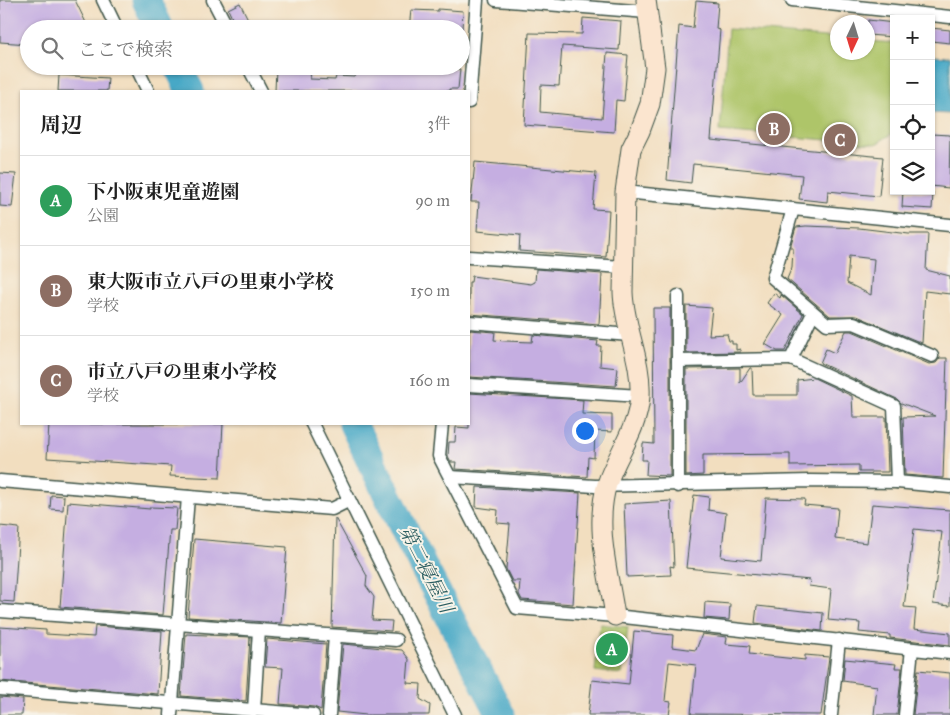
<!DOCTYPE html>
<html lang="ja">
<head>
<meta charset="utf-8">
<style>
	body { margin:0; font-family:"IM FELL Great Primer","Noto Serif JP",serif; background:#f6f6f6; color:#222 }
	.controls { position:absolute; right:15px; top:15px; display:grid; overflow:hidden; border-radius:0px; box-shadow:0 1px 4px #0004 }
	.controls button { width:45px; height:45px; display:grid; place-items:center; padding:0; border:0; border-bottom:1px solid #e0e0e0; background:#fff; color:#222; font:25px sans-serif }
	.compass { position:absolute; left:830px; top:15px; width:45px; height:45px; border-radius:50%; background:#fff; box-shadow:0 1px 4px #0004; rotate:184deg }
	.you { position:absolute; left:584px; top:430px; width:18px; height:18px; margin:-12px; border:4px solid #fff; border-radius:50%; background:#1a73e8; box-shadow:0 0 0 8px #1a73e833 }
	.badge { display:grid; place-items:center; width:32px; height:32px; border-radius:50%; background:#b45309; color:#fff; font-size:16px; font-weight:700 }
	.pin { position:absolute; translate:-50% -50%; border:2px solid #fff; box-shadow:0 1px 5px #0006 }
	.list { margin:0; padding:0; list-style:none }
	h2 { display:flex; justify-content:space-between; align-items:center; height:65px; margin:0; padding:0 20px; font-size:21px }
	h2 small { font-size:16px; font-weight:400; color:#767676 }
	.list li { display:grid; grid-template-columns:32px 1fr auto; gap:15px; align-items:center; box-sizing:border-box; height:90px; padding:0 20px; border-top:1px solid #e0e0e0 }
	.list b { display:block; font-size:19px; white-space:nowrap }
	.list p { margin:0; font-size:16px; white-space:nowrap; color:#767676 }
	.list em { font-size:16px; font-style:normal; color:#767676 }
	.icon { flex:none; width:28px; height:28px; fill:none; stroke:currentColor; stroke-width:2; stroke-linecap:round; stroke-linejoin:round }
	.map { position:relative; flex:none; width:950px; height:715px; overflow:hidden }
	.search { position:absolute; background:#fff; box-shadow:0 1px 4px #0004; left:20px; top:20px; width:450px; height:55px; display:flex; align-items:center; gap:12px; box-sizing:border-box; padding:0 18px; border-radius:28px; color:#767676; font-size:19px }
	.panel { position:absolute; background:#fff; box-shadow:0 1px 4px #0004; left:20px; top:90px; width:450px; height:335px; border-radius:0px }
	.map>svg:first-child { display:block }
	.green { fill:#aec569; stroke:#66814e }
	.water { fill:#47a8c6; stroke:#33727d }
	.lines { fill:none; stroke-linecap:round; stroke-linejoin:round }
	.river { stroke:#47a8c6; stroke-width:29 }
	.building { fill:#c5aee1; fill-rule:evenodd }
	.street-casing { stroke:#3f5549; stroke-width:15 }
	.secondary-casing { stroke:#3f5549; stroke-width:21 }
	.street { stroke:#fff; stroke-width:12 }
	.secondary { stroke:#fbe5cf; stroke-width:19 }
	.labels { text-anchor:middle; stroke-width:4; stroke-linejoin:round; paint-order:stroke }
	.water-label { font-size:19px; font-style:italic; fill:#2b5d60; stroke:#f7f3e8 }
</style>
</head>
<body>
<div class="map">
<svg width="950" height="715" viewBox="0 0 950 715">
	<rect width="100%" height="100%" fill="#f7f3e8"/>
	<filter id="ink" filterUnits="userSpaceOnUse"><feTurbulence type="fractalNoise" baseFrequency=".02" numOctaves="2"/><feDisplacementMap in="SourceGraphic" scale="10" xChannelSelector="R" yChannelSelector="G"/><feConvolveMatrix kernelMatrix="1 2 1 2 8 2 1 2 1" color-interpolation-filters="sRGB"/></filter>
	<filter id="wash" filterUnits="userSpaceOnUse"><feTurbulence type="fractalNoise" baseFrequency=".0096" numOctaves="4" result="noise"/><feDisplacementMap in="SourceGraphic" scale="20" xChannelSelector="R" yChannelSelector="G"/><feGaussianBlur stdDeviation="1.12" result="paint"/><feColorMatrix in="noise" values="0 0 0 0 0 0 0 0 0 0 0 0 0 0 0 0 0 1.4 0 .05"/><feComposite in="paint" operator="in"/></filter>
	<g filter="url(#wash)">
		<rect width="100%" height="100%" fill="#f2debf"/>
		<g class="green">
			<path d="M728,29L837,38L838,52H868V41L894,43V132L876,144L720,131Z"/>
			<path d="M600,624L628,627L622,674L595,671Z"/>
		</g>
		<path class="water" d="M931,56L950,57V114L931,113Z"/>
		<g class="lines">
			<g class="river">
				<path d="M146,0L160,29"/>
				<path d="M178,66L190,91"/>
				<path d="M353,424L410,541L501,715"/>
			</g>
		</g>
		<g id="blocks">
			<g class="building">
				<path d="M0,0H75L89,29H29V44L0,42Z"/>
				<path d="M696,1L718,3L716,29L720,30L711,140L883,157L879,196L828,191L827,202L799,199L802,175L693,164L691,183L667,180L679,26L693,28Z"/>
				<path d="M240,3L249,21L236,27L228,9Z"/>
				<path d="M438,9L463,11L462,29H409L411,10L438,11Z"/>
				<path d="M583,18L621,21L619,50L562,46L559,86L541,85L540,112L602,118L607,53L628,55L624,101L616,100L614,132L524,125L529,33L582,34Z"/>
				<path d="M868,20L894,23L893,37L868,35Z"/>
				<path d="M931,28L950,30V43L931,41Z"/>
				<path d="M386,66L460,69L458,89H449V91H275L276,68L311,70L310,79L335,80L336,76L355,77L359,67L385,68Z"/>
				<path d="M59,75L108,78L107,91H58Z"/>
				<path d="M931,134L950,135L949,188L931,186Z"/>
				<path d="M475,162L596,173L593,209L609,210L606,257L519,251L520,235L477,231L479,202H471Z"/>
				<path d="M0,173L16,174L12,207L0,206Z"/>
				<path d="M903,191L933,193L932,209L902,207Z"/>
				<path d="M806,226L859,228L909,234H928L926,270L950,276V294L925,291L922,343L857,316H830L787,279L792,267L793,248H791V244L796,227ZM849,256L874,259L871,295L847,283Z"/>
				<path d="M536,269L602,274L599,324L469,314V282H471L472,276L531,284L535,282Z"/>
				<path d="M774,293L780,298L781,295L803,314L785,351H777L765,344L783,315L767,303Z"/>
				<path d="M686,306L712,308L709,335L727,334L729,341H732V344H736V350L740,349V352L686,353Z"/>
				<path d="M653,308H670V476L646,475L647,460H642L643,443L654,444Z"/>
				<path d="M469,330L495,332L494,340L505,341L532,342L533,335L598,341L597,346H601L600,366L618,368L616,386L469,377Z"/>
				<path d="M846,331H852L929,364L936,363L940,358H947L943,478L905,475L903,417L935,416L901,403L897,399L820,363L826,349L835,353Z"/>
				<path d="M740,368V383L750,368H752L753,395H797V380L814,378L852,396L853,417H886L888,472H859V465L790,466V454L703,455V475L686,476V369Z"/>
				<path d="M469,393L583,400L582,414L612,415V432L595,431L594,458L588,457L587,477L455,469L456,462H451L448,456L449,442H455L456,427L469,428Z"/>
				<path d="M49,424H223L220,478L170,476L171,466L47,458Z"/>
				<path d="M477,487L580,493L573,604L522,600L519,594L520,581H512L506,569L510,524L497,523L498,510L476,507Z"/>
				<path d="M51,495L64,496L63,510L50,509Z"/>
				<path d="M694,495L709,497L708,510L726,513L721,557L761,561L766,498L805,499L804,505L838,508L835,539L867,543L872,504L950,510V606L933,604L942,532L914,529L904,607L916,608L914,629L950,633V645L890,638V635L859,632L860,623L828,620L831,589L809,586L810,580L686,568Z"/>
				<path d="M671,501L674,567L670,566L671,575L627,577L624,504Z"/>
				<path d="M68,502L150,509V507L177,508L175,530H170L163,615L60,607Z"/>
				<path d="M335,518L367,576L366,586L374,597L372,620L392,621L391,631L332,627Z"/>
				<path d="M0,526L19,528L14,602L0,601Z"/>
				<path d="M194,539L287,547L281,623L188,617Z"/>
				<path d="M705,602L730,604L729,620L704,618Z"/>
				<path d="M757,606L823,613L822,631L755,623Z"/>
				<path d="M95,626L162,631L158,694L0,681V627L46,630V634L94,637Z"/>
				<path d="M634,631L673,635L672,647L696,650L702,634L727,637L726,644L750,646L749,654L805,660V655L829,657L821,715L691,714L696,665L669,662L665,701L671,702L669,715H588L592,680L629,684Z"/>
				<path d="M186,634L250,637L246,701L181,696Z"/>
				<path d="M267,639L326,644L321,710L314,707L280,704L283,668L265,667Z"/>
				<path d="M343,644L402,650L409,659L407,683L421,684L420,699L430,705L429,715H366L337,712Z"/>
				<path d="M845,659L896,664L895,668H902L897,715H874L877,686L843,681Z"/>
				<path d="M918,670L950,673V715H913Z"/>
				<path d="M0,697L23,699L22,715H0Z"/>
			</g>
		</g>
	</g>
	<g filter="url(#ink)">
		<use href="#blocks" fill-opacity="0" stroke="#3f5549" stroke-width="1"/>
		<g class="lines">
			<defs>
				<g id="street">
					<path d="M103,0L117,29"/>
					<path d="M213,0L228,29"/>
					<path d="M496,0L647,12"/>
					<path d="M792,0L950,17"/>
					<path d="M136,66L148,91"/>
					<path d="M248,66L261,91"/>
					<path d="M469,102L477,0"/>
					<path d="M625,192L950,225"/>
					<path d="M793,209L773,278L827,324L854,323L932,356"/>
					<path d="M469,257L623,267"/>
					<path d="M469,322L630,335"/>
					<path d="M791,359L894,406L897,482"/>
					<path d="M678,361L791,359L813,313"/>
					<path d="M469,385L640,396"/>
					<path d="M312,424L455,715"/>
					<path d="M442,424L439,456L517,608L615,616L950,653"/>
					<path d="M450,477L595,486L810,481L897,482L950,487"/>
					<path d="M0,481L332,509L348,501"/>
					<path d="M678,486V296"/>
					<path d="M0,611L396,640"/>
					<path d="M0,689L313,715"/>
					<path d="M254,710L259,630"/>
					<path d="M171,715L188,497"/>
					<path d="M329,715L335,636"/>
					<path d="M831,715L839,640"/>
					<path d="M905,715L912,649"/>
				</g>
				<path id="secondary" d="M615,616C609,574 594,527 607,484C617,454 638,429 640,396C642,360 624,327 623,292L625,192L631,149L640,131L650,104L655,68L646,0"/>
			</defs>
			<use href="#street" class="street-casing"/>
			<use href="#secondary" class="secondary-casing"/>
			<use href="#street" class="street"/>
			<use href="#secondary" class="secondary"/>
		</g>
	</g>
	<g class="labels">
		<g class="water-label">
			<text transform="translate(427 569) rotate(63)" y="7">第二寝屋川</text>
		</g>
	</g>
</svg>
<div class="controls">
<button>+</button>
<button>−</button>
<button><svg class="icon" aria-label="locate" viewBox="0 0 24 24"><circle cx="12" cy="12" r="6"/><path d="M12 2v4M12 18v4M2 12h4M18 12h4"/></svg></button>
<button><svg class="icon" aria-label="layers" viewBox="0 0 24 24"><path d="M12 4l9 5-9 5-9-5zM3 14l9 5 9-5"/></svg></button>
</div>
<svg class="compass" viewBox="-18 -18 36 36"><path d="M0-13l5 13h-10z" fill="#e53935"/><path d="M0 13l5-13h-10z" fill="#767676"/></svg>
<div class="you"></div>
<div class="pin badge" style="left:612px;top:649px;background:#2e9e5b">A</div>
<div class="pin badge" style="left:774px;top:129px;background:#8d6e63">B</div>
<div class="pin badge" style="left:840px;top:140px;background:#8d6e63">C</div>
<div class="search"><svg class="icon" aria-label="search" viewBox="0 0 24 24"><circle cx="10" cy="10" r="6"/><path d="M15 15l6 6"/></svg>ここで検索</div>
<section class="panel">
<h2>周辺<small>3件</small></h2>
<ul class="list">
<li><span class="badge" style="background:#2e9e5b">A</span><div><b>下小阪東児童遊園</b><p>公園</p></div><em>90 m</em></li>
<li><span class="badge" style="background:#8d6e63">B</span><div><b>東大阪市立八戸の里東小学校</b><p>学校</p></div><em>150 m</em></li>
<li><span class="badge" style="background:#8d6e63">C</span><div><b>市立八戸の里東小学校</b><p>学校</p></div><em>160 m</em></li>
</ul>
</section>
</div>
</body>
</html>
